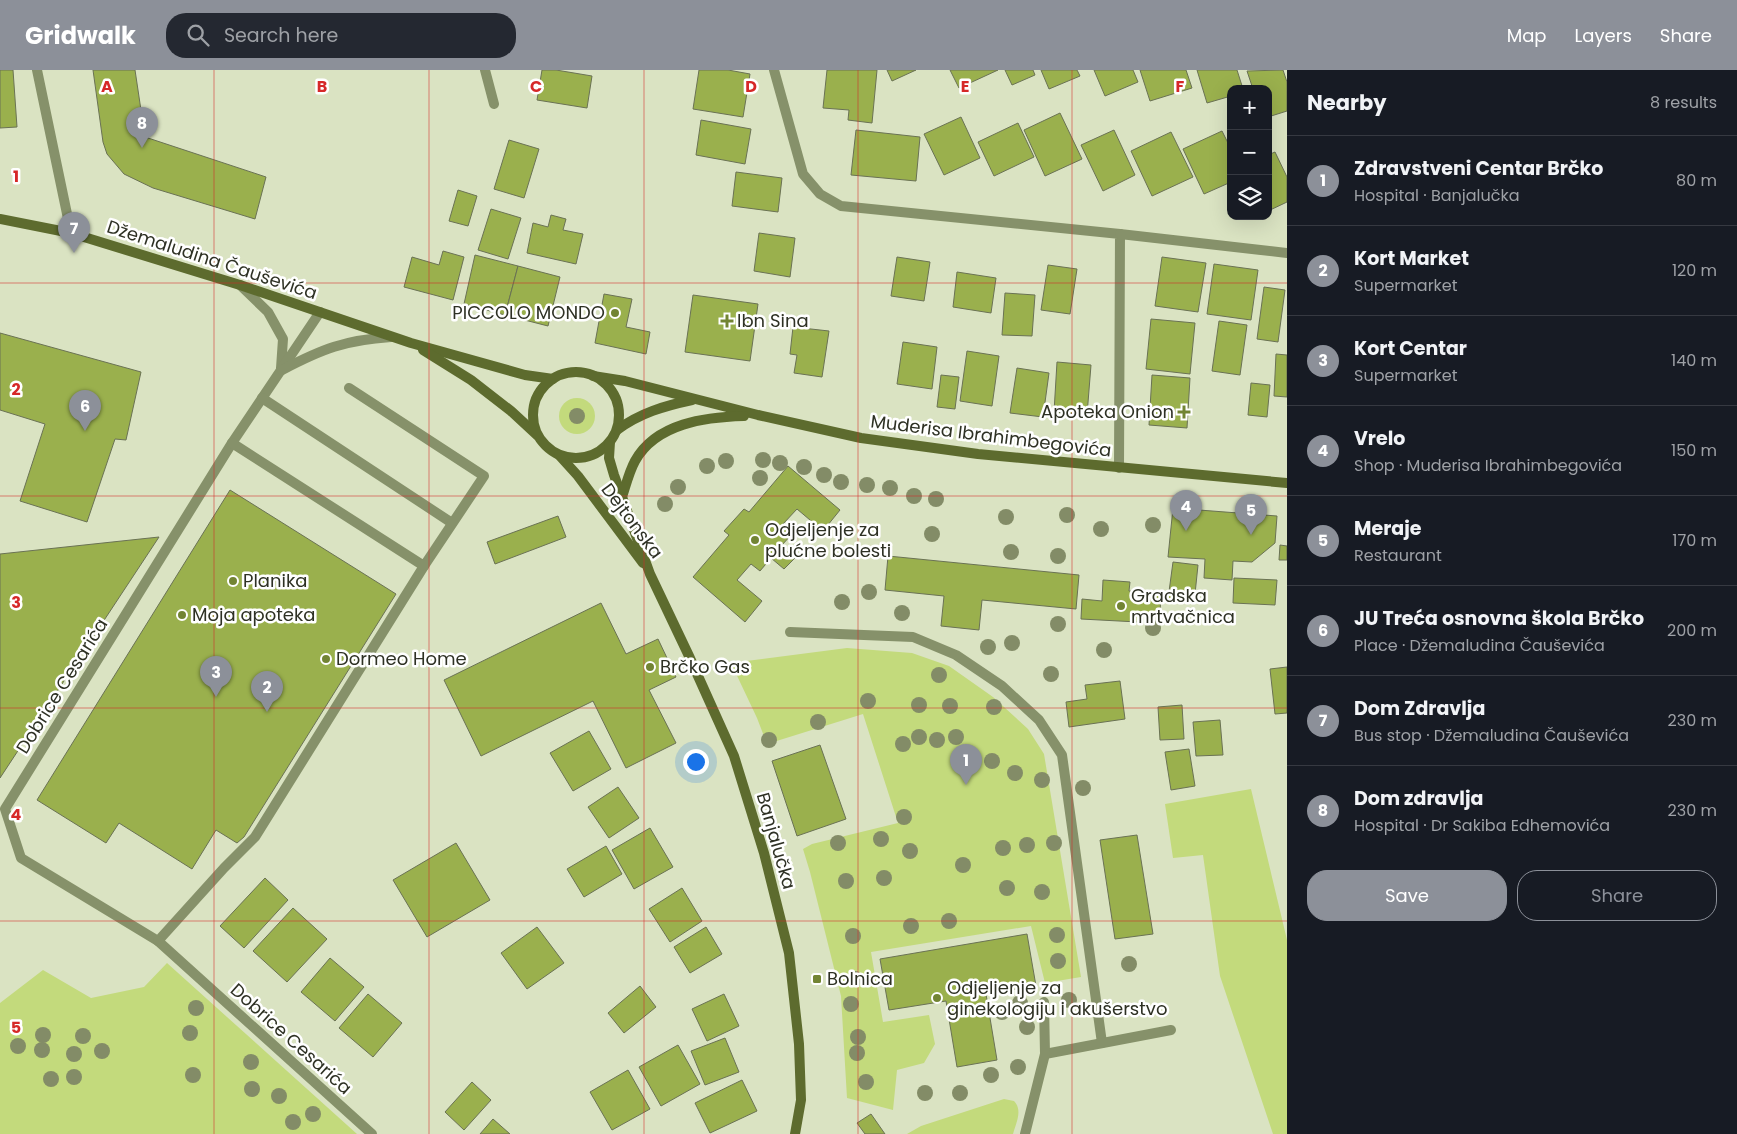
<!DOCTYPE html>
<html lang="en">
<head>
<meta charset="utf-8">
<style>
	body { margin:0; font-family:Poppins,sans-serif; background:#242831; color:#f1f3f6 }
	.controls { position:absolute; right:15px; top:15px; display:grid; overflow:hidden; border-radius:10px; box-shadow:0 5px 20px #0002 }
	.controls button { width:45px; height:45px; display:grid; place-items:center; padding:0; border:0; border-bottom:1px solid #363941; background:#171b24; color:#f1f3f6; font:25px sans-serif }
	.you { position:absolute; left:695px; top:691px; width:18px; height:18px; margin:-12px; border:4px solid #fff; border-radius:50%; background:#1a73e8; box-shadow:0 0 0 8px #1a73e833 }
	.badge { display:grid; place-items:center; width:32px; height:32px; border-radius:50%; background:#8c9099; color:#fff; font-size:16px; font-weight:700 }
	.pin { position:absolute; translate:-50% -41px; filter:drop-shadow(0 1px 2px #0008) }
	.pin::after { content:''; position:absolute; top:26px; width:18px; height:15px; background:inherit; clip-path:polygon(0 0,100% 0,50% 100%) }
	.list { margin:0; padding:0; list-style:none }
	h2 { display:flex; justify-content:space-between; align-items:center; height:65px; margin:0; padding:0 20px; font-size:21px }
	h2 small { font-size:16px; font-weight:400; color:#9ea1a6 }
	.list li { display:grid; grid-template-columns:32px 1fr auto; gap:15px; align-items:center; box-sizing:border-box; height:90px; padding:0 20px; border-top:1px solid #363941 }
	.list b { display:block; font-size:19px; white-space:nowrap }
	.list p { margin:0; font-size:16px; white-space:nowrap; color:#9ea1a6 }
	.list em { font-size:16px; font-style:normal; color:#9ea1a6 }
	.actions { display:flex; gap:10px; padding:15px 20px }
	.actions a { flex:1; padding:11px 0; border:1px solid #8c9099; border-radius:20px; text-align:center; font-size:18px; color:#8c9099 }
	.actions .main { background:#8c9099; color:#fff }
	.icon { flex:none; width:28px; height:28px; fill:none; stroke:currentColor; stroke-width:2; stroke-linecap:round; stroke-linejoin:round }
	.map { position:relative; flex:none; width:1287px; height:1064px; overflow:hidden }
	header { display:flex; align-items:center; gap:30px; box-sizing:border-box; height:70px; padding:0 25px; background:#8c9099; color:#fff }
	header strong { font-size:24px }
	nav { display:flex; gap:28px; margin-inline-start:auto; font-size:18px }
	.search { width:350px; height:45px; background:#242831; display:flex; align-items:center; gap:12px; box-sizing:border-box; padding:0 18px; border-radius:20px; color:#9ea1a6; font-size:19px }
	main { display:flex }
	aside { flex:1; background:#171b24 }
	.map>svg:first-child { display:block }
	.green { fill:#c3da7c }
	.building { fill:#9ab04d; stroke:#6a7254 }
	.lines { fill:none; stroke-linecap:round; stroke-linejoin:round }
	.service { stroke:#86916a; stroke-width:10 }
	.minor { stroke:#86916a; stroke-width:10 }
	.secondary { stroke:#5d6b2e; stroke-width:10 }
	.tree { fill:#838c67 }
	.grid { fill:none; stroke:#d62828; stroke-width:1; stroke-opacity:0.55 }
	.poi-dot { fill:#728433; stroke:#fff; stroke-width:2 }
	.labels { text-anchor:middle; stroke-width:5; stroke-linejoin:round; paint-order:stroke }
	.street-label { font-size:18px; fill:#2e3124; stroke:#fff }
	.poi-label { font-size:18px; fill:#2e3124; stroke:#fff; text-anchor:start }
	.grid-label { font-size:16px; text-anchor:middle; font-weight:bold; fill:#d62828; stroke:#fff; stroke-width:5; stroke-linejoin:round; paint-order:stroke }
</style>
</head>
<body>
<header>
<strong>Gridwalk</strong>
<div class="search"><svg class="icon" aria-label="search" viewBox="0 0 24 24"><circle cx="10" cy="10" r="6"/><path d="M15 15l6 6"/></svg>Search here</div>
<nav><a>Map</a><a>Layers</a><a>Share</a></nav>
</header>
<main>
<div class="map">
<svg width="1287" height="1064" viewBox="0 0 1287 1064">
	<rect width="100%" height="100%" fill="#dae3c2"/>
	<g class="green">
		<circle cx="577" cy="346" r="18"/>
		<path d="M847,578L912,583L949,596L993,627L1028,659L1044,684L1081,907L1045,913L1031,856L871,882L883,952L929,945L935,974L924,993L897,1000L893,1040L847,1028L841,926L810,802L803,779L812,774L898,753L863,644L767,674L757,648L731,593Z"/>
		<path d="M1251,719L1287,870V1064H1273L1220,906L1203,785L1173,788L1165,734Z"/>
		<path d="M167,893L357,1064H0V933L43,900L91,928L144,917Z"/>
		<path d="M1004,1029L1014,1031C1023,1040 1016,1053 1013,1064H907L921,1056Z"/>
	</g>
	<g class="building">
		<path d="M0,0H13L17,57L0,58Z"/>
		<path d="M93,0H135L145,67L266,107L255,149L153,118L124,104L107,84L103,72Z"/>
		<path d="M542,0H556L592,6L587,38L537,30Z"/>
		<path d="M699,0H728L750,4L743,47L693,39Z"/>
		<path d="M827,0H877L872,53L848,50L849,40L823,38Z"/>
		<path d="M887,0H916L892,11Z"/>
		<path d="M950,0H998L959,18Z"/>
		<path d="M1005,0H1033L1035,5L1012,15Z"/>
		<path d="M1041,0H1077L1080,6L1049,19Z"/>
		<path d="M1094,0H1133L1138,12L1105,26Z"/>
		<path d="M1140,0H1186L1192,18L1150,31Z"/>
		<path d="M1197,0H1237L1243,19H1231V26L1207,33Z"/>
		<path d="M1283,0L1287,12V41L1268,47V19H1253L1247,1Z"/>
		<path d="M1060,43L1082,89L1045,106L1024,60Z"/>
		<path d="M961,47L980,88L944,105L924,64Z"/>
		<path d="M701,50L751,59L745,94L696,85Z"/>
		<path d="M1018,53L1034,87L994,106L978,72Z"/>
		<path d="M856,60L920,67L916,111L851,105Z"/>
		<path d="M1114,60L1135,105L1103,121L1081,75Z"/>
		<path d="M1222,61L1231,79V112L1204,124L1183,79Z"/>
		<path d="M1171,62L1193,107L1152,126L1131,81Z"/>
		<path d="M509,70L539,79L524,128L494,119Z"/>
		<path d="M1275,82L1287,107V132L1268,141V85Z"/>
		<path d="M736,102L782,108L778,142L732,136Z"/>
		<path d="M458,120L477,126L468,156L449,151Z"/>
		<path d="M491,139L521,148L508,189L478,180Z"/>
		<path d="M551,145L566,149L563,160L583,164L576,194L527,183L533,153L548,157Z"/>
		<path d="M759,163L795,168L790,207L754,201Z"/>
		<path d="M443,181L464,187L453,230L404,217L412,187L439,195Z"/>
		<path d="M475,185L518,196L505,245L464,234Z"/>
		<path d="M897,187L930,192L924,231L891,226Z"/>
		<path d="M1162,187L1206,193L1198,242L1155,236Z"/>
		<path d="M1214,194L1258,200L1251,250L1207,244Z"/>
		<path d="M1048,195L1077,199L1070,244L1041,240Z"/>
		<path d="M518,196L560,207L548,256L505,245Z"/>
		<path d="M957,202L996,208L991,243L953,237Z"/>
		<path d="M1264,217L1285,220L1278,272L1257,269Z"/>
		<path d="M1005,223L1035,225L1032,266L1002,265Z"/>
		<path d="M604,224L632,229L626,257L650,262L646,284L595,273Z"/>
		<path d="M693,225L758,234L750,291L685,282Z"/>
		<path d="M1151,249L1195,253L1190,304L1146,299Z"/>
		<path d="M1219,251L1247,255L1240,305L1212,301Z"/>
		<path d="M793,257L829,261L822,307L794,303L797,285L790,284Z"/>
		<path d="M0,263L141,302L126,370L115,369L87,452L20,431L45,354L0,340Z"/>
		<path d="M903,272L937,277L932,319L897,314Z"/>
		<path d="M967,281L999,286L992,336L960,331Z"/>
		<path d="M1276,284L1287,285V327L1274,326Z"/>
		<path d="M1057,292L1091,295L1087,345L1054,342Z"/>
		<path d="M1017,298L1049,303L1043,347L1010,343Z"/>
		<path d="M941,305L959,307L955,339L937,337Z"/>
		<path d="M1152,305L1190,308L1187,358L1149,355Z"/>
		<path d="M1251,313L1270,315L1267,347L1248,345Z"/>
		<path d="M788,396L840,440L823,461L797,439L783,454L793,463L781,476L795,488L784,499L771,488L760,501L751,494L737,510L762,531L745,552L693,507L729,465L724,461L744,439L749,442Z"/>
		<path d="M230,420L396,524L244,767L237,773L216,760L192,799L119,753L106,773L37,730Z"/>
		<path d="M1173,438L1277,446L1275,473L1252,492L1233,491L1232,510L1204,508L1205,489L1168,487Z"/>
		<path d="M558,446L566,467L495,494L487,472Z"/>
		<path d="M159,467L0,708V484Z"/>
		<path d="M1280,475L1287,476V490H1279Z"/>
		<path d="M888,486L1079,505L1076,539L982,530L979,560L941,556L944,526L885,520Z"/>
		<path d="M1173,492L1198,495L1195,524L1182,523L1181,531L1168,529Z"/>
		<path d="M1234,508L1277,510L1275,535L1233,533Z"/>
		<path d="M1103,510L1130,512L1129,521L1161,523L1160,543L1138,542V552L1081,549L1082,529L1102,531Z"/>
		<path d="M601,533L626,584L658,569L676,607L649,620L676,673L626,698L593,631L481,686L444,610Z"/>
		<path d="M1287,597V643L1275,644L1270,599Z"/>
		<path d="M1120,611L1125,649L1069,657L1066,632L1087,629L1085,615Z"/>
		<path d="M1182,635L1184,669L1160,670L1158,637Z"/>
		<path d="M1220,650L1223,685L1196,686L1193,652Z"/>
		<path d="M589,661L611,699L573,721L550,683Z"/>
		<path d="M820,675L846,749L797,766L772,691Z"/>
		<path d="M1189,679L1195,716L1171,720L1165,682Z"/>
		<path d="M618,717L639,748L609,768L588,737Z"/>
		<path d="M650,758L673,797L634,819L612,780Z"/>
		<path d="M1137,765L1153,864L1115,869L1100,770Z"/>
		<path d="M456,773L490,830L427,867L393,810Z"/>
		<path d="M606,776L622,804L584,827L567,799Z"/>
		<path d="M265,808L288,830L244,878L220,856Z"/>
		<path d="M682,818L702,851L670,872L649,839Z"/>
		<path d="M293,838L327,869L287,912L253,881Z"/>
		<path d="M537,857L564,893L527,919L501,883Z"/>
		<path d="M706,857L722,884L690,903L674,877Z"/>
		<path d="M1027,864L1036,916L986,924L997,990L957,997L946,931L889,940L880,889Z"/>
		<path d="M330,888L364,917L335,951L301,922Z"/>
		<path d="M640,916L656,937L624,963L608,943Z"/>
		<path d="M368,924L402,953L373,987L339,958Z"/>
		<path d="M724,924L739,956L707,971L692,939Z"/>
		<path d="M725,968L739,1002L705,1015L691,981Z"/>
		<path d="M678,975L700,1014L661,1036L639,997Z"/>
		<path d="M628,1000L650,1039L612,1060L590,1022Z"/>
		<path d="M742,1010L757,1041L710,1063L695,1033Z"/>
		<path d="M472,1012L491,1030L464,1060L445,1042Z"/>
		<path d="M871,1044L885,1064H865L857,1053Z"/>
		<path d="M493,1049L510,1064H480Z"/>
	</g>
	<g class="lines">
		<g class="service">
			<path d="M240,215L268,242L283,269L281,298"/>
			<path d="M320,242L232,373L5,739L21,788L158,871L224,798L255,767L424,496"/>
			<path d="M282,300C322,279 345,270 391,267"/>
			<path d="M262,328L452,453"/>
			<path d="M232,373L424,496L484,406L349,318"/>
			<path d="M790,562L913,567L956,585L1002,616L1039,650L1062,685L1102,973"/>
			<path d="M1045,984L1171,960"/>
			<path d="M1025,1064L1045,984L1044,932"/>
		</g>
		<g class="minor">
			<path d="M37,0L71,163"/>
			<path d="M485,0L494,34"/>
			<path d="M774,0L803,104L820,124L841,136L1120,164L1119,398"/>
			<path d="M1120,164L1287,183"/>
			<path d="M158,871L372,1064"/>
		</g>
		<g class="secondary">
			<path d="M0,149L71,163L240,215L411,273L525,305L553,309"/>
			<path d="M423,280L471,310L511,341L537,365"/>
			<circle cx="576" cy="345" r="43"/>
			<path d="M593,306L625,311L758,345L861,368L978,384L1287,413"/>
			<path d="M617,360C640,343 664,336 692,330"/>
			<path d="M610,372L609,388L614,405L650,504L689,586L734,686L764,783L789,883L799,974L801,1030L795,1064"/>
			<path d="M559,385L578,406L643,493"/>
			<path d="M622,427C626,415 629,402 635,391C656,353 706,347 744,346"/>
		</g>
	</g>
	<g class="tree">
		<circle cx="577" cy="346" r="8"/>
		<circle cx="763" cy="390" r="8"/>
		<circle cx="726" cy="391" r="8"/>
		<circle cx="780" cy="393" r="8"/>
		<circle cx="707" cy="396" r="8"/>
		<circle cx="804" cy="397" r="8"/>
		<circle cx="824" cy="405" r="8"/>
		<circle cx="760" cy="408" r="8"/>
		<circle cx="841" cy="412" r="8"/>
		<circle cx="867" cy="415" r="8"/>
		<circle cx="678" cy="417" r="8"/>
		<circle cx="890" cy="418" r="8"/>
		<circle cx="914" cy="426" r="8"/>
		<circle cx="936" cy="429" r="8"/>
		<circle cx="665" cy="434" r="8"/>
		<circle cx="1067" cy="445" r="8"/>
		<circle cx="1006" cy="447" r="8"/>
		<circle cx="1153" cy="455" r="8"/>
		<circle cx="1101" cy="459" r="8"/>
		<circle cx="932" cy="464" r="8"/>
		<circle cx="1011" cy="482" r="8"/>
		<circle cx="1058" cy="486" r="8"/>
		<circle cx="869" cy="522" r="8"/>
		<circle cx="842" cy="532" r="8"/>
		<circle cx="902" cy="543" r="8"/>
		<circle cx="1058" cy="554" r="8"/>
		<circle cx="1153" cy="558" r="8"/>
		<circle cx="1012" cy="573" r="8"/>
		<circle cx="988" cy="577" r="8"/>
		<circle cx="1104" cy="580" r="8"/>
		<circle cx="1051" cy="604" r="8"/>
		<circle cx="939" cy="605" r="8"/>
		<circle cx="868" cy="631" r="8"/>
		<circle cx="919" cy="635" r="8"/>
		<circle cx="950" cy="636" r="8"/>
		<circle cx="994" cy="637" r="8"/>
		<circle cx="818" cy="652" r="8"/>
		<circle cx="919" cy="667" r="8"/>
		<circle cx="956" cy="667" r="8"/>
		<circle cx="769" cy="670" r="8"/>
		<circle cx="937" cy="670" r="8"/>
		<circle cx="903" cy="674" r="8"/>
		<circle cx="992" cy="691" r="8"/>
		<circle cx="1015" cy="703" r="8"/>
		<circle cx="1042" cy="710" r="8"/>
		<circle cx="1083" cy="718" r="8"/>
		<circle cx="904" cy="747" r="8"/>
		<circle cx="881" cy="769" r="8"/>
		<circle cx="838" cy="773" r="8"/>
		<circle cx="1054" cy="773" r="8"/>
		<circle cx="1027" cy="775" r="8"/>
		<circle cx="1003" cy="778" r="8"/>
		<circle cx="910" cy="781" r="8"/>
		<circle cx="963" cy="795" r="8"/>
		<circle cx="884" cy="808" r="8"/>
		<circle cx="846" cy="811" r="8"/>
		<circle cx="1007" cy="818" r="8"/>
		<circle cx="1042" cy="822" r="8"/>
		<circle cx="949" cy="851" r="8"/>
		<circle cx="911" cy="856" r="8"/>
		<circle cx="1057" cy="865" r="8"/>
		<circle cx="853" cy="866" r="8"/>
		<circle cx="1058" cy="891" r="8"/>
		<circle cx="1129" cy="894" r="8"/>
		<circle cx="855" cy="909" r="8"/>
		<circle cx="1069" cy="930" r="8"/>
		<circle cx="1020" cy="933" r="8"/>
		<circle cx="851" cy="934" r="8"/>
		<circle cx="196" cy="938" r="8"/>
		<circle cx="1002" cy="942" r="8"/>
		<circle cx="1027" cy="957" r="8"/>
		<circle cx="190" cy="963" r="8"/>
		<circle cx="43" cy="965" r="8"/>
		<circle cx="83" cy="966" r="8"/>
		<circle cx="858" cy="967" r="8"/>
		<circle cx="18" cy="976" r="8"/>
		<circle cx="42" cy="980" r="8"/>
		<circle cx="102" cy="981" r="8"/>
		<circle cx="857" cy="983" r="8"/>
		<circle cx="74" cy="984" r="8"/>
		<circle cx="251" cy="992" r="8"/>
		<circle cx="1018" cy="997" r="8"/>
		<circle cx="193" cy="1005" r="8"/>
		<circle cx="991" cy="1005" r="8"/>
		<circle cx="74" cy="1007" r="8"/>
		<circle cx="51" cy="1009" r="8"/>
		<circle cx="866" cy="1012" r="8"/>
		<circle cx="252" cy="1019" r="8"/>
		<circle cx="925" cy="1023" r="8"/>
		<circle cx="960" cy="1023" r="8"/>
		<circle cx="279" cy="1026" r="8"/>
		<circle cx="313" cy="1044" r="8"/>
		<circle cx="293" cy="1052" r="8"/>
	</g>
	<path class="grid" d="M214,0V1064M429,0V1064M644,0V1064M858,0V1064M1072,0V1064M0,213H1287M0,426H1287M0,638H1287M0,851H1287"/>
	<g class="poi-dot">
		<circle cx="615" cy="243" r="5"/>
		<path d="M724.5 243.5h5v5h5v5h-5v5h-5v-5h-5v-5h5z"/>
		<path d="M1181.5 334.5h5v5h5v5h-5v5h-5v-5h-5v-5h5z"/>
		<circle cx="755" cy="470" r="5"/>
		<circle cx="233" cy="511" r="5"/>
		<circle cx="1121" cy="536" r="5"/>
		<circle cx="182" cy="545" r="5"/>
		<circle cx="326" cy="589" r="5"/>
		<circle cx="650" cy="597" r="5"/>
		<rect x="812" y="904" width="10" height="10" rx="2.5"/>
		<circle cx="937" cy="928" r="5"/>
	</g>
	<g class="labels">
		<g class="street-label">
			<text transform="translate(212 190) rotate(18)" y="6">Džemaludina Čauševića</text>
			<text transform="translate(991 366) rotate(7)" y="6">Muderisa Ibrahimbegovića</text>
			<text transform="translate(632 451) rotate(53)" y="6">Dejtonska</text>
			<text transform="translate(62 616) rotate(-58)" y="6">Dobrice Cesarića</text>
			<text transform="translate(776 771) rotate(74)" y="6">Banjalučka</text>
			<text transform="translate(291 969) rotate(42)" y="6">Dobrice Cesarića</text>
		</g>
		<g class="poi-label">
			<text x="605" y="249" text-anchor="end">PICCOLO MONDO</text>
			<text x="737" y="257">Ibn Sina</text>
			<text x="1174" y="348" text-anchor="end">Apoteka Onion</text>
			<text x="765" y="466">Odjeljenje za<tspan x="765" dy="21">plućne bolesti</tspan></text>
			<text x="243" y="517">Planika</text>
			<text x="1131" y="532">Gradska<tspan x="1131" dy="21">mrtvačnica</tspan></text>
			<text x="192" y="551">Moja apoteka</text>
			<text x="336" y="595">Dormeo Home</text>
			<text x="660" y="603">Brčko Gas</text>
			<text x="827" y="915">Bolnica</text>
			<text x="947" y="924">Odjeljenje za<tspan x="947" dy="21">ginekologiju i akušerstvo</tspan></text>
		</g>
	</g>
	<g class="grid-label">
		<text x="107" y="22">A</text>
		<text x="322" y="22">B</text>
		<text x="536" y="22">C</text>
		<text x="751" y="22">D</text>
		<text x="965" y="22">E</text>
		<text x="1180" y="22">F</text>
		<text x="16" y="112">1</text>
		<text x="16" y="325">2</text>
		<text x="16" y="538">3</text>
		<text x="16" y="750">4</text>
		<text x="16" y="963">5</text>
	</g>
</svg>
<div class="controls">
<button>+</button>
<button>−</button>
<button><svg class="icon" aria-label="layers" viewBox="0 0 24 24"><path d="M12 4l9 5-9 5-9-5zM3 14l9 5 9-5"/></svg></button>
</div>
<div class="you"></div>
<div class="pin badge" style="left:966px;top:715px">1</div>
<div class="pin badge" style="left:267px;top:642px">2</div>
<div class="pin badge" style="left:216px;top:627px">3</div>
<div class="pin badge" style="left:1186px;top:461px">4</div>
<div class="pin badge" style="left:1251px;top:465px">5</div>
<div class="pin badge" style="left:85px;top:361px">6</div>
<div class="pin badge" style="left:74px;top:183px">7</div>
<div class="pin badge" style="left:142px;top:78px">8</div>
</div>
<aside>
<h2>Nearby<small>8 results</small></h2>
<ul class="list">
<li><span class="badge">1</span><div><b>Zdravstveni Centar Brčko</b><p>Hospital · Banjalučka</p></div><em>80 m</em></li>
<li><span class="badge">2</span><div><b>Kort Market</b><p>Supermarket</p></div><em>120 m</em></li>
<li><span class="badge">3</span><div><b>Kort Centar</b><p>Supermarket</p></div><em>140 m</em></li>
<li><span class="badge">4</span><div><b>Vrelo</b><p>Shop · Muderisa Ibrahimbegovića</p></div><em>150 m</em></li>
<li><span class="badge">5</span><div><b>Meraje</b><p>Restaurant</p></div><em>170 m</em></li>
<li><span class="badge">6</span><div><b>JU Treća osnovna škola Brčko</b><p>Place · Džemaludina Čauševića</p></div><em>200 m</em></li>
<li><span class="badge">7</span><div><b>Dom Zdravlja</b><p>Bus stop · Džemaludina Čauševića</p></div><em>230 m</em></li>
<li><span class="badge">8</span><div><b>Dom zdravlja</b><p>Hospital · Dr Sakiba Edhemovića</p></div><em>230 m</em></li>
</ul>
<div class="actions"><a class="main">Save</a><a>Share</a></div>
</aside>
</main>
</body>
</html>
